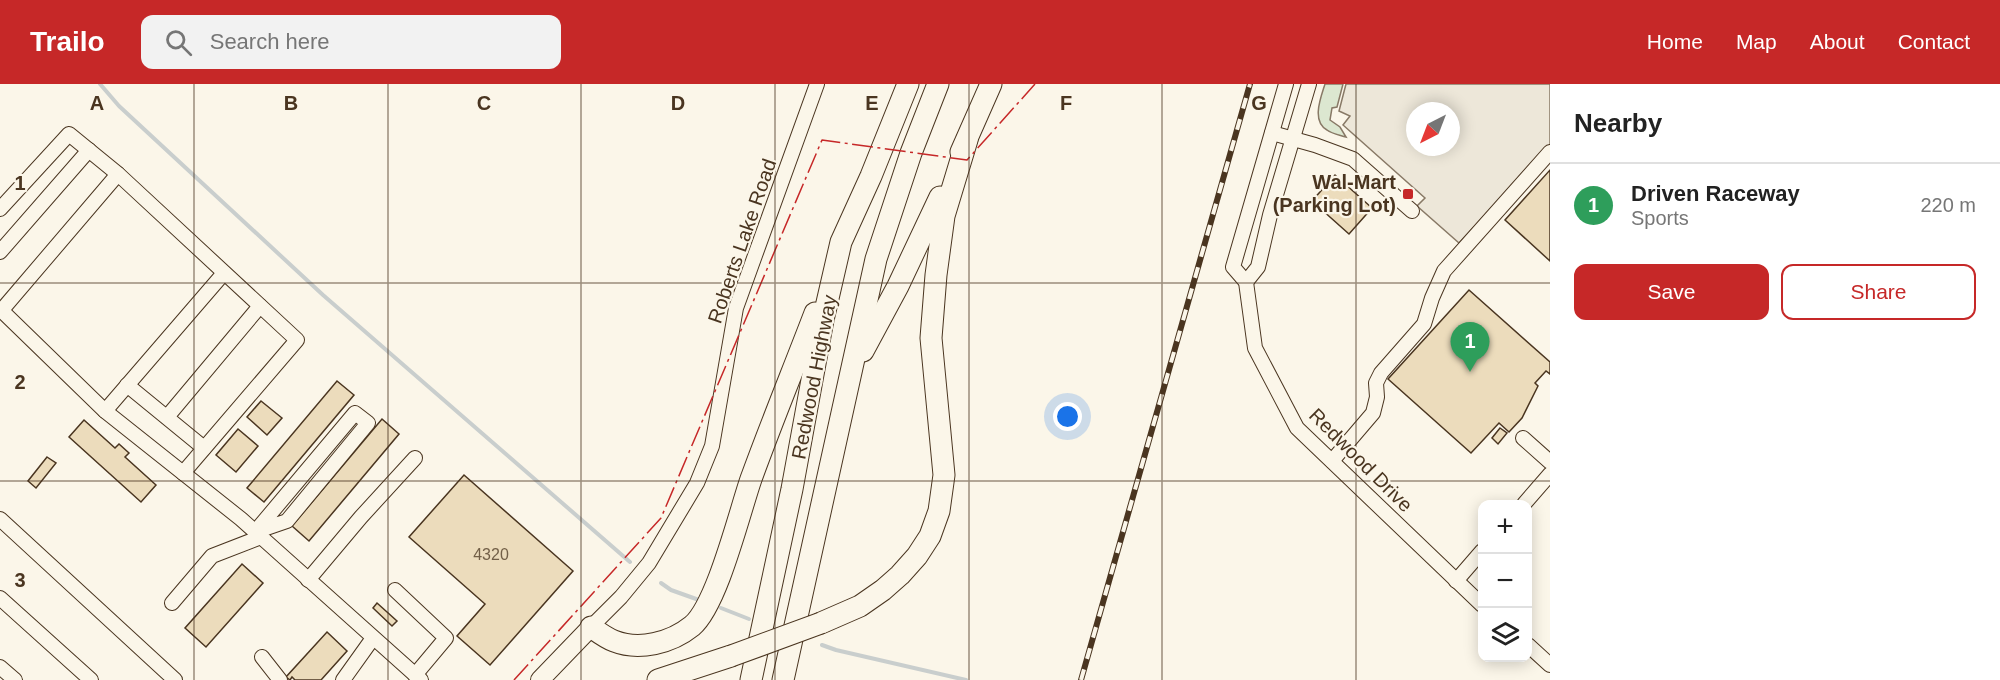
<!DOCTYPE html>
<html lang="en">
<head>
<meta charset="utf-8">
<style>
	body { margin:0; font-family:Helvetica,sans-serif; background:#f2f2f2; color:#222 }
	.controls { position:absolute; right:18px; bottom:18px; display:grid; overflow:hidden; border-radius:12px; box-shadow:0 3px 15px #0003 }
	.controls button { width:54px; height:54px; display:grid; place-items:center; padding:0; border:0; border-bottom:2px solid #e0e0e0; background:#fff; color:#222; font:30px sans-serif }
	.compass { position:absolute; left:1406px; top:18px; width:54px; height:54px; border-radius:50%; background:#fff; box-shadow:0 3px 15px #0003; rotate:222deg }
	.you { position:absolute; left:1068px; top:333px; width:21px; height:21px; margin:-15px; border:4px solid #fff; border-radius:50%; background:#1a73e8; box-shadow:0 0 0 9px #1a73e833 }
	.badge { display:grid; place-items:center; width:39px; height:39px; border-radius:50%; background:#c62828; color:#fff; font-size:20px; font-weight:700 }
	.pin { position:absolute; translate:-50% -50px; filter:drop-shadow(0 2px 3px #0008) }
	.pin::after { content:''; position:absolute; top:32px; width:21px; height:18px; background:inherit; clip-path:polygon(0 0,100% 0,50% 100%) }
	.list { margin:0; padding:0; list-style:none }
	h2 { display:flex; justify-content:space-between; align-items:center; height:78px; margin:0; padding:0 24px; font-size:26px }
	h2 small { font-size:20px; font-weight:400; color:#767676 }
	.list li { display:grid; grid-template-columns:39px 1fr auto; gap:18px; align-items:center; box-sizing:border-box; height:84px; padding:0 24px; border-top:2px solid #e0e0e0 }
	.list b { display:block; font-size:22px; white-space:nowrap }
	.list p { margin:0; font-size:20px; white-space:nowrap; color:#767676 }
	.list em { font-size:20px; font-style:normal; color:#767676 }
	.actions { display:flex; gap:12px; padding:18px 24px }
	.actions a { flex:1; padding:14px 0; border:2px solid #c62828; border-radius:12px; text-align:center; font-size:21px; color:#c62828 }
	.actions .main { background:#c62828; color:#fff }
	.icon { flex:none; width:33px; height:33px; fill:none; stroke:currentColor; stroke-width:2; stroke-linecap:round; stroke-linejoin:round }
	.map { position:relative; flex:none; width:1550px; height:596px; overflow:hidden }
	header { display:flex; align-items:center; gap:36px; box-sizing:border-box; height:84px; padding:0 30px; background:#c62828; color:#fff }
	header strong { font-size:28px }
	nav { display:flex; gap:33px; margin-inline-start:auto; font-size:21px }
	.search { width:420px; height:54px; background:#f2f2f2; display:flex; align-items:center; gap:15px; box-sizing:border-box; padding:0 21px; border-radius:12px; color:#767676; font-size:22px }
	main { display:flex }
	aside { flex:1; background:#fff }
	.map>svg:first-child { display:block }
	.green { fill:#dce7d0; stroke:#887966; stroke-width:1.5 }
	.parking { fill:#ede7d9; stroke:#887966; stroke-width:1.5; fill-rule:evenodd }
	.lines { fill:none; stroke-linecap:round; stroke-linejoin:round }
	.stream { stroke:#c9cecd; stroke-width:4 }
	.building { fill:#ecdcbc; stroke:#4a3520; stroke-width:1.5 }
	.minor-casing { stroke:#4a3520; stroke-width:16 }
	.major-casing { stroke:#4a3520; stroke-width:20 }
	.highway-casing { stroke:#4a3520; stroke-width:23 }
	.minor { stroke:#fbf6e9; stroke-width:14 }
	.major { stroke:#fbf6e9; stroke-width:18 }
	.highway { stroke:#fbf6e9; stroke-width:21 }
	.rail-casing { stroke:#4a3520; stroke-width:6 }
	.rail { stroke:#fbf6e9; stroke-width:4; stroke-dasharray:11; stroke-linecap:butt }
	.highway-bridge-casing { stroke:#4a3520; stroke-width:23; stroke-linecap:butt }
	.highway-bridge { stroke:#fbf6e9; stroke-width:21 }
	.power { stroke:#c62828; stroke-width:1.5; stroke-dasharray:21 4.5 3 4.5; stroke-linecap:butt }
	.grid { fill:none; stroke:#4a3520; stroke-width:1.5; stroke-opacity:0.55 }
	.poi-dot { fill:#c62828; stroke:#fbf6e9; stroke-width:2 }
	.labels { text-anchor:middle; stroke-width:4.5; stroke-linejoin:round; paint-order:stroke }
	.number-label { font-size:16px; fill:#725f47 }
	.poi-label { font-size:20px; font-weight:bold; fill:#4a3520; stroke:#fbf6e9; text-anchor:end }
	.street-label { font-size:20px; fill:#4a3520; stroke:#fbf6e9 }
	.grid-label { font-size:20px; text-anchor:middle; font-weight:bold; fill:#4a3520; stroke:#fbf6e9; stroke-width:4.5; stroke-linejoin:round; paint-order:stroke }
</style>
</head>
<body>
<header>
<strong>Trailo</strong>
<div class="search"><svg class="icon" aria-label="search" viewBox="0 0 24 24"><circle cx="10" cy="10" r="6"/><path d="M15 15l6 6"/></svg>Search here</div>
<nav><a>Home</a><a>Map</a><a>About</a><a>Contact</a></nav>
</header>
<main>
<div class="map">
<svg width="1550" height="596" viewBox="0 0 1550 596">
	<rect width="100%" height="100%" fill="#fbf6e9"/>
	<path class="green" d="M1325,0H1343L1337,23L1332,24L1330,36L1340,43L1346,53C1340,51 1332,50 1327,46C1311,37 1321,13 1325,0Z"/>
	<path class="parking" d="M1346,0H1550V61L1459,159L1417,122L1425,114L1343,41L1350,32L1339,27ZM1415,27H1451V63H1415Z"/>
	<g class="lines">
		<g class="stream">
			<path d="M100,0L119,22L323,211L630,478"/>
			<path d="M661,499L671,506L699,516"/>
			<path d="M721,524L749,535"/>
			<path d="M822,561L836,566L966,596"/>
		</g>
	</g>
	<g class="building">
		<path d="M1550,86V177L1505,136Z"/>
		<path d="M1335,91L1372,124L1349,150L1312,117Z"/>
		<path d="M1469,206L1550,278V290L1546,287L1535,299L1538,302L1522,334L1509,348L1499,339L1471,369L1388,295Z"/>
		<path d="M337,297L354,311L264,418L247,404Z"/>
		<path d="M261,317L282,334L267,351L247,333Z"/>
		<path d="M382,335L399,350L309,457L292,442Z"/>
		<path d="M84,336L115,364L119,360L129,369L125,373L156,401L141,418L69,353Z"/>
		<path d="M1500,344L1507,349L1498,360L1492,354Z"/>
		<path d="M238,345L258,362L236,388L216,371Z"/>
		<path d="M47,373L56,379L36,404L28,397Z"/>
		<path d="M464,391L573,487L490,581L457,552L485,520L409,453Z"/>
		<path d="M242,480L263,499L206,563L185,544Z"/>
		<path d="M377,519L397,537L392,542L373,524Z"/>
		<path d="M327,548L347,567L321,596H295L292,593L290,596L286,593Z"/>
	</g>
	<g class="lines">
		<defs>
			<g id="minor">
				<path d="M1286,0L1233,183L1246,198L1255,264L1297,344L1482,521"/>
				<path d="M1272,49L1315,61L1353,75L1412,127"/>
				<path d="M0,125L69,50L118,90L297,256L183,389"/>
				<path d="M0,168L89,66"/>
				<path d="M1246,198L1258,183L1270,131L1309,0"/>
				<path d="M0,225L105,327L241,435L421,596"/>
				<path d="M1,227L118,90"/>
				<path d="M127,301L204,364"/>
				<path d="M105,327L224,189"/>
				<path d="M355,329L368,339L287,437L255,448Z"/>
				<path d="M167,333L260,222"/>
				<path d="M1523,354L1550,378"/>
				<path d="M1332,377L1373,329L1377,313L1376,299L1381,289L1424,240L1432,214L1444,187L1550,68"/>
				<path d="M1524,420L1550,390"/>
				<path d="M0,435L175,596"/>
				<path d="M308,496L361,433L415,374"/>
				<path d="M1456,497L1482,467"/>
				<path d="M395,506L446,554L415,591"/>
				<path d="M0,514L91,596"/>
				<path d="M172,519L212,472L261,453"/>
				<path d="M591,543L621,513L649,479L697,399L712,362L736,224L817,0"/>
				<path d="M1528,561L1550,581"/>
				<path d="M262,573L280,596"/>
				<path d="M0,583L15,596"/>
				<path d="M343,596L373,554"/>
			</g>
			<path id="major" d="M540,596L591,543"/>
			<g id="highway">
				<path d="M961,68L991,0"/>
				<path d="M863,267L898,202L940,113"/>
				<path d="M821,539L860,522L883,506L900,491L917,472L930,452L939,427L944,391L931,254L936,191L944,132L967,56"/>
				<path d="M591,543C598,548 606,554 614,557C639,567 671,559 692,542C717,521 739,430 751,395C771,340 794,284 815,229"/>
				<path d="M658,596L731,572"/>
				<path d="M751,596L792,405L823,236L841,158L871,92L908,0"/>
				<path d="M783,596L876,175L911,69L938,0"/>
			</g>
		</defs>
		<use href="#minor" class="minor-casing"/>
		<use href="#major" class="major-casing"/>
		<use href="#highway" class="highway-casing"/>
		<use href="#minor" class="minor"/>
		<use href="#major" class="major"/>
		<use href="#highway" class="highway"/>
		<defs>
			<path id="rail" d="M1081,596L1250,0"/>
		</defs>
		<use href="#rail" class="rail-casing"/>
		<use href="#rail" class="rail"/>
		<defs>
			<path id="highway-bridge" d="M731,572L821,539"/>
		</defs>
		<use href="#highway-bridge" class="highway-bridge-casing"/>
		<use href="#highway-bridge" class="highway-bridge"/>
		<path class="power" d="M514,596L661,434L822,56L967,76L1035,0"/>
	</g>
	<path class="grid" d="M194,0V596M388,0V596M581,0V596M775,0V596M969,0V596M1162,0V596M1356,0V596M0,199H1550M0,397H1550"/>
	<rect class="poi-dot" x="1402" y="104" width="12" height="12" rx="3"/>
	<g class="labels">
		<g class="number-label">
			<text x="491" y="476">4320</text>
		</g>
		<g class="poi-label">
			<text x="1396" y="105">Wal-Mart<tspan x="1396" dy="23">(Parking Lot)</tspan></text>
		</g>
		<g class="street-label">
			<text transform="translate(742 157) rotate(-71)" y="7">Roberts Lake Road</text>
			<text transform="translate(814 293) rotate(-79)" y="7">Redwood Highway</text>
			<text transform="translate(1361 376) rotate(45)" y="7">Redwood Drive</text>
		</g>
	</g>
	<g class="grid-label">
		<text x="97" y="26">A</text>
		<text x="291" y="26">B</text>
		<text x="484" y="26">C</text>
		<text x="678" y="26">D</text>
		<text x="872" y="26">E</text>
		<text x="1066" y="26">F</text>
		<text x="1259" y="26">G</text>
		<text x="20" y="106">1</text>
		<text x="20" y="305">2</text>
		<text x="20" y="503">3</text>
	</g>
</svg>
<div class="controls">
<button>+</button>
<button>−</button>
<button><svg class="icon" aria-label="layers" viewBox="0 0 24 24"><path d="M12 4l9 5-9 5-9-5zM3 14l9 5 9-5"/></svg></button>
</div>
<svg class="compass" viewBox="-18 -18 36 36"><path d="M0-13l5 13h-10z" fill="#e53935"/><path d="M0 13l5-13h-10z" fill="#767676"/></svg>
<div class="you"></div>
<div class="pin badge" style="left:1470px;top:288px;background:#2e9e5b">1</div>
</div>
<aside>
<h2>Nearby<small></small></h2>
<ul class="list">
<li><span class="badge" style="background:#2e9e5b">1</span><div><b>Driven Raceway</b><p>Sports</p></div><em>220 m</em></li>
</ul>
<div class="actions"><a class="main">Save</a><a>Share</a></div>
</aside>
</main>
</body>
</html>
